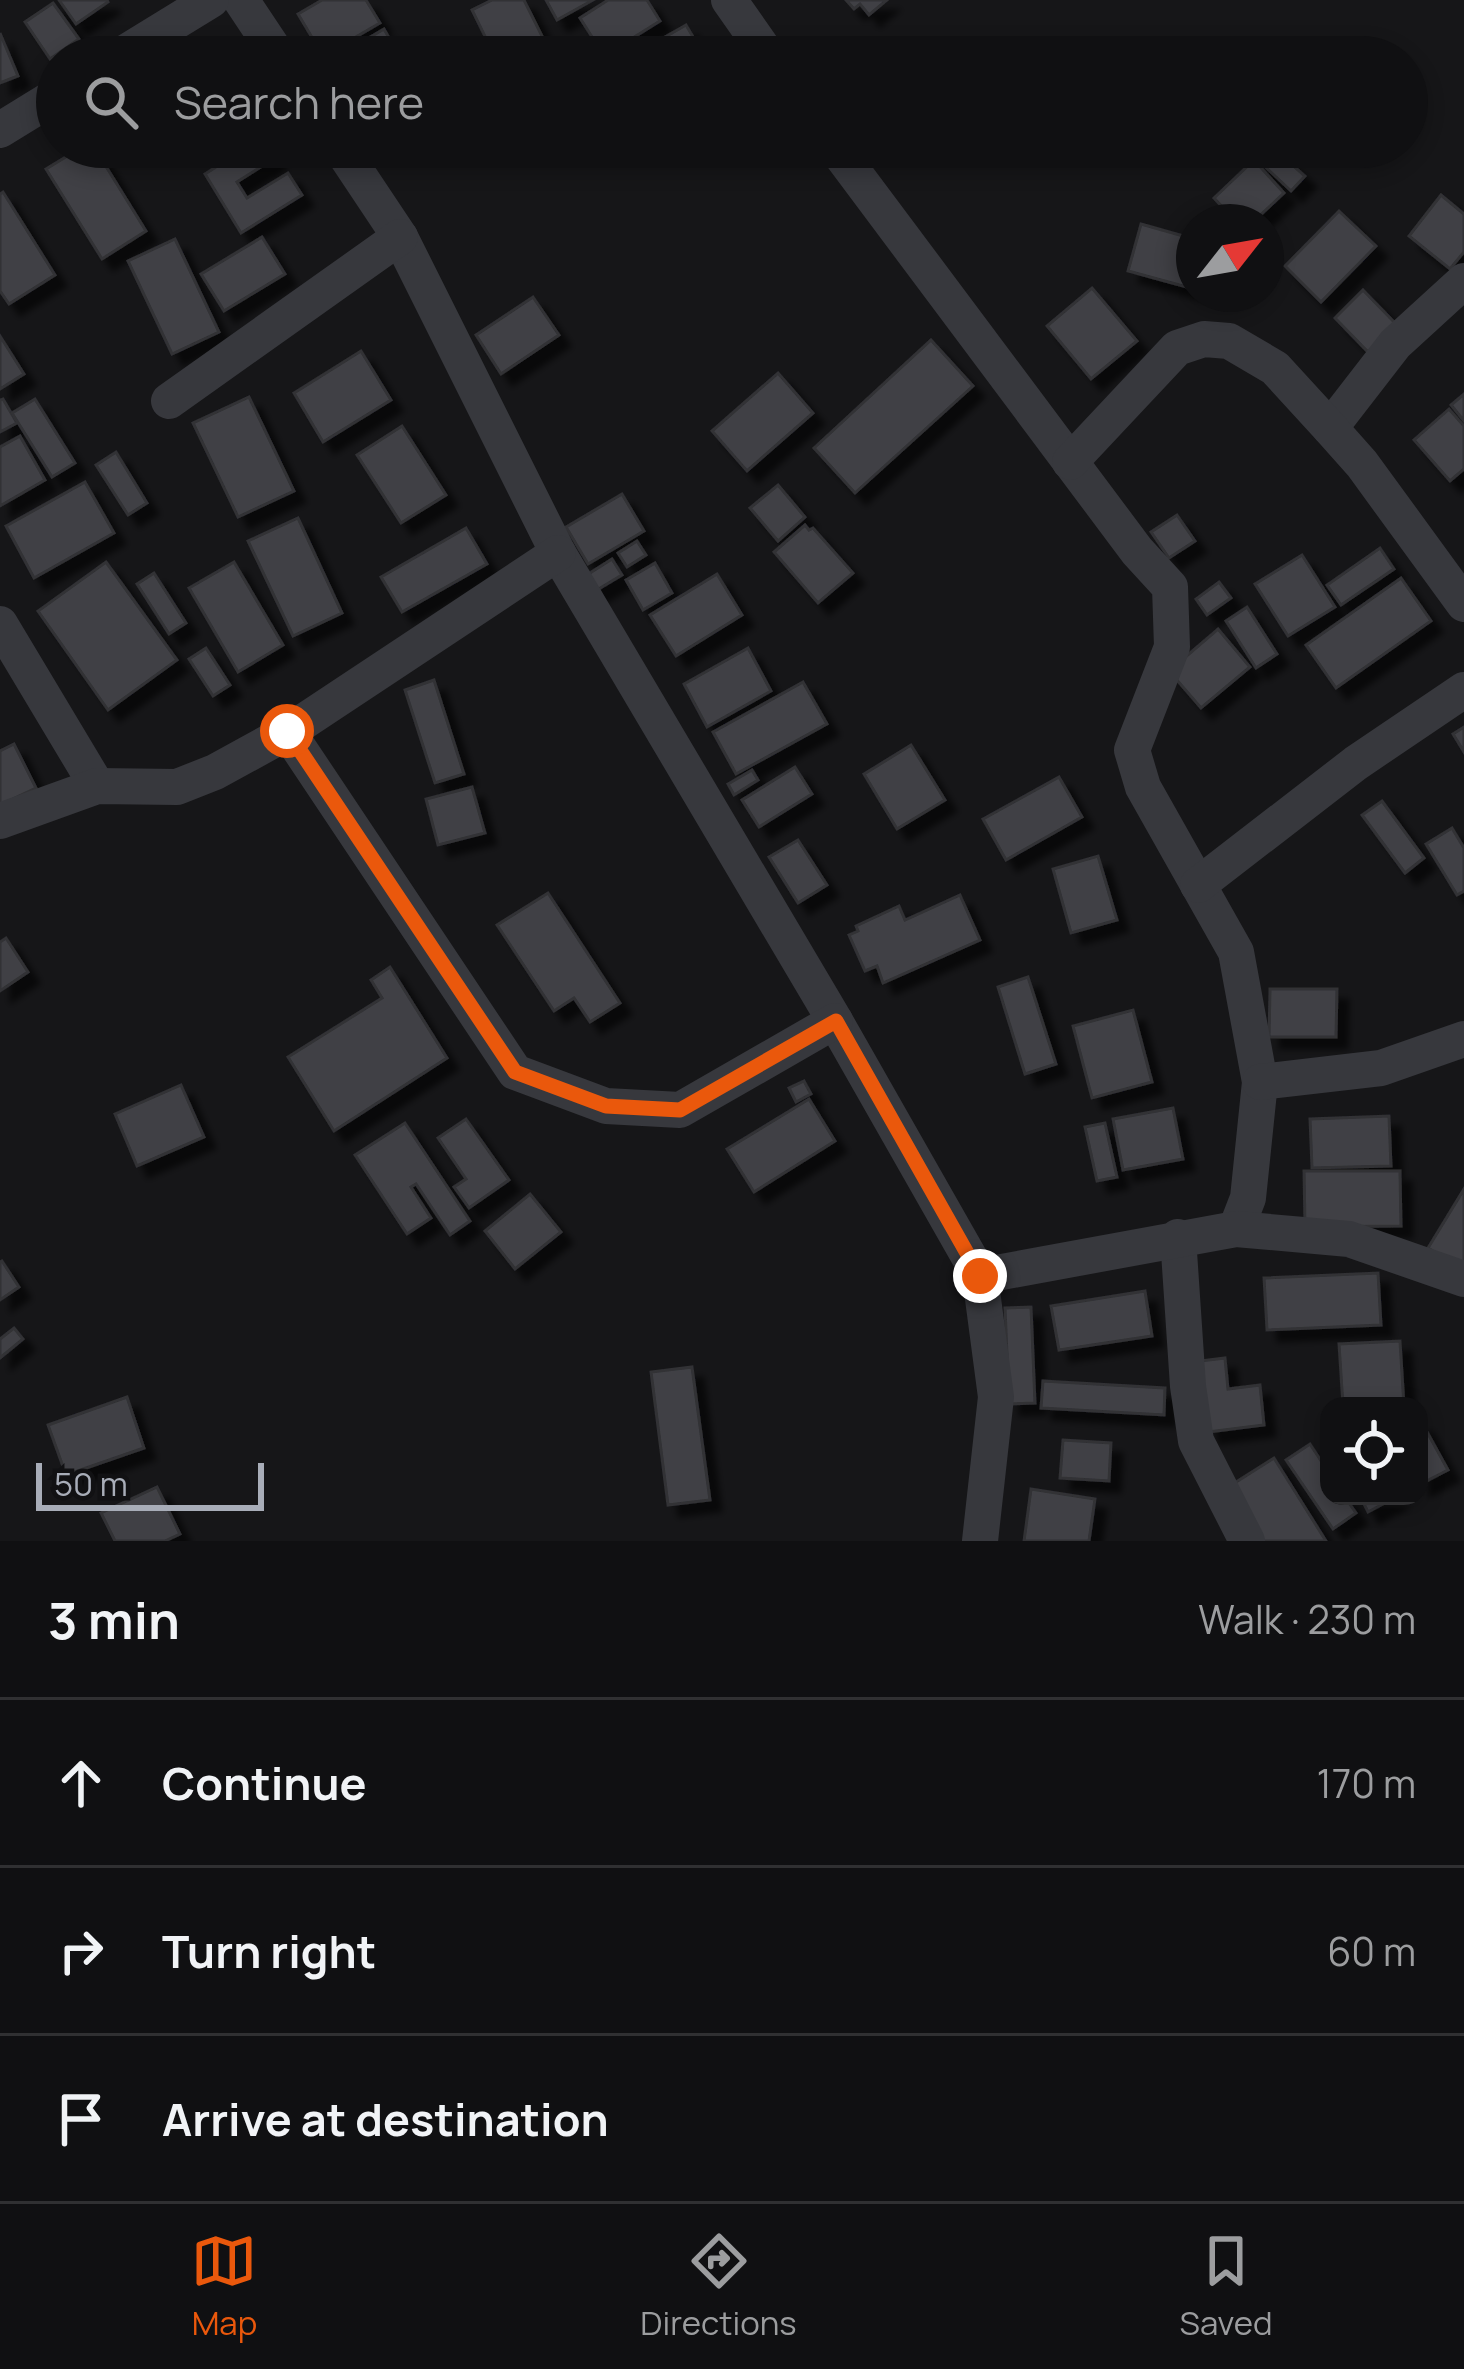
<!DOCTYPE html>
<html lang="en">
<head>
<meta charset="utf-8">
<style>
	body { margin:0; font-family:Manrope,sans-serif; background:#19191b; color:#f1f3f6 }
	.controls { position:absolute; right:36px; bottom:36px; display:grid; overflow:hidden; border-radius:24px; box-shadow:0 6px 18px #0003 }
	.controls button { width:108px; height:108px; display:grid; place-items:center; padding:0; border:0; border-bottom:3px solid #303032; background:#101012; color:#f1f3f6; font:60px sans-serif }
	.compass { position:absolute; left:1176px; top:204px; width:108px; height:108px; border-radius:50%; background:#101012; box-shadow:0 6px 18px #0003; rotate:59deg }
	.scale { position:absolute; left:36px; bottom:30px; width:228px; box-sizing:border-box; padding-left:12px; border:6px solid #a8adb8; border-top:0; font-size:33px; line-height:42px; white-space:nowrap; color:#a8adb8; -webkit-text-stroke:9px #111113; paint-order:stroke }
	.stop { position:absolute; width:36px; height:36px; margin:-27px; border:9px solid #ea580c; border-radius:50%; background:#fff }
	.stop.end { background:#ea580c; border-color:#fff; box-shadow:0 3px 12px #0008 }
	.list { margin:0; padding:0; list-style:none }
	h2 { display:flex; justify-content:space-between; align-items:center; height:156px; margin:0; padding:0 48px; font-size:51px }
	h2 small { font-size:39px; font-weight:400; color:#9c9d9f }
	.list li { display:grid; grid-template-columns:78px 1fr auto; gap:36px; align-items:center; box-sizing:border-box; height:168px; padding:0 48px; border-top:3px solid #303032 }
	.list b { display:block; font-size:45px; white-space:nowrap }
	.list em { font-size:39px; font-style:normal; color:#9c9d9f }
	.icon { flex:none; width:66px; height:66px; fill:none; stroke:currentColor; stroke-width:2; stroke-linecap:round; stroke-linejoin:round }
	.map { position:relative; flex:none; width:1464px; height:1541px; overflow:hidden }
	.search { position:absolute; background:#101012; box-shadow:0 6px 18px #0003; left:36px; right:36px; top:36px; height:132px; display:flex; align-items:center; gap:30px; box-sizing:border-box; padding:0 42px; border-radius:66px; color:#9c9d9f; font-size:45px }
	.sheet { height:660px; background:#101012 }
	nav { display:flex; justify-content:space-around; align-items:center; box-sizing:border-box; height:168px; border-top:3px solid #303032; background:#101012; font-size:33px; color:#9c9d9f }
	nav a { display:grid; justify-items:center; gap:6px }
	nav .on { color:#ea580c }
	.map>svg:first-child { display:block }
	.building { fill:#404145; stroke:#303034; stroke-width:3; filter:url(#shadow) }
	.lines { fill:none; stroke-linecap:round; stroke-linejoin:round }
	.street { stroke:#37383d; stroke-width:36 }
	.route { stroke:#ea580c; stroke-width:15 }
</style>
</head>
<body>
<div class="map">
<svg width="1464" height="1541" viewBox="0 0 1464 1541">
	<defs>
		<filter id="shadow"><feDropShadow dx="11" dy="11" stdDeviation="3" flood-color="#0009"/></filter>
	</defs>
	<rect width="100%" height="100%" fill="#161618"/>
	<g class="building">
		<path d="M59,0H107L108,2L76,24Z"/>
		<path d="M322,0H366L380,23L323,56L298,14Z"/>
		<path d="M492,0H524L549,50L536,57H495L472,10Z"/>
		<path d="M546,0H593L557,20Z"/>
		<path d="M608,0H647L660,21L604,56L580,18Z"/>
		<path d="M846,0H887L869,15L860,4L854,9Z"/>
		<path d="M53,3L79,39L50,59L25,22Z"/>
		<path d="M686,25L705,57H630Z"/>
		<path d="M384,29L400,57H336Z"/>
		<path d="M0,33L18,76L0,83Z"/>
		<path d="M82,147H94L146,231L102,259L46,169Z"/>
		<path d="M247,147H269L275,158L237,182L247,198L288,173L302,195L241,233L205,174Z"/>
		<path d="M1272,147L1305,176L1291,191L1259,161Z"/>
		<path d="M1254,160L1284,193L1253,222H1236L1214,198Z"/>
		<path d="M3,192L55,275L9,304L0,291V194Z"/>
		<path d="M1441,195L1464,214V252L1450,269L1409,236Z"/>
		<path d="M1339,211L1376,246L1321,302L1285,266Z"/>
		<path d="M1141,224L1194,239V289L1128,271Z"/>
		<path d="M262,237L285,274L224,311L201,274Z"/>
		<path d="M175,239L219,332L172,354L128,261Z"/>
		<path d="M1092,288L1137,341L1091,379L1047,326Z"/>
		<path d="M1363,290L1396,324L1368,352L1335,318Z"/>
		<path d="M533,297L559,335L501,374L476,335Z"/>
		<path d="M0,336L24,374L0,389Z"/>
		<path d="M931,340L973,386L855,493L814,448Z"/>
		<path d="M361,351L391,400L323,442L294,393Z"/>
		<path d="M778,373L813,413L747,471L712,431Z"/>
		<path d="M1464,394V421L1451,405Z"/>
		<path d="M249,397L294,491L238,517L193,423Z"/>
		<path d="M3,399L17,423L0,432V400Z"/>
		<path d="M35,399L75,463L52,477L12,413Z"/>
		<path d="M1449,409L1464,426V469L1450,481L1414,440Z"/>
		<path d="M402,426L446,495L401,523L357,455Z"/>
		<path d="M20,436L45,480L0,506V447Z"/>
		<path d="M116,452L147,503L128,515L96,465Z"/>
		<path d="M85,482L114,533L34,578L6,526Z"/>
		<path d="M778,485L805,517L778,541L750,508Z"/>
		<path d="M622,494L644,531L588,564L566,527Z"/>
		<path d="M1177,515L1195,541L1169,558L1151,532Z"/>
		<path d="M298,518L342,613L293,636L248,541Z"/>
		<path d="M805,525L809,530L813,528L853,573L818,603L774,552Z"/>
		<path d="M466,528L487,564L402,612L381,577Z"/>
		<path d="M637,541L646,555L627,567L618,553Z"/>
		<path d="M1380,548L1394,569L1341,605L1327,585Z"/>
		<path d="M1302,555L1335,607L1288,636L1255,584Z"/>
		<path d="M612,559L622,575L592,593L582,578Z"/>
		<path d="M106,562L177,660L108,710L38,611Z"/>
		<path d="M234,562L283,645L238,672L189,588Z"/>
		<path d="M655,563L672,593L643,610L626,580Z"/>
		<path d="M154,573L186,623L169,634L137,584Z"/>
		<path d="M717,574L742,615L676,656L650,615Z"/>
		<path d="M1401,578L1431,621L1336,688L1306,645Z"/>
		<path d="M1219,582L1231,598L1207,615L1196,599Z"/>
		<path d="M1247,607L1277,654L1256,668L1226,621Z"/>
		<path d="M1218,629L1250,667L1201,708L1169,671Z"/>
		<path d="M206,648L230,685L213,696L189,659Z"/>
		<path d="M748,648L771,691L707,727L684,684Z"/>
		<path d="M434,680L464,774L435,783L405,690Z"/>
		<path d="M803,682L827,724L736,774L713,732Z"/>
		<path d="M1464,727V752L1453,734Z"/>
		<path d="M14,744L36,788L0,805V751Z"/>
		<path d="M911,745L945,800L897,829L864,774Z"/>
		<path d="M795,767L812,794L759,827L742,800Z"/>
		<path d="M752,770L758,780L734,795L728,784Z"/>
		<path d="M1059,777L1082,817L1006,860L983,819Z"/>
		<path d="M472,787L485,833L438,845L426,799Z"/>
		<path d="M1382,801L1424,858L1405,873L1362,815Z"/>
		<path d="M1452,828L1464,848V891L1457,895L1426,844Z"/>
		<path d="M798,840L827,885L798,903L769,857Z"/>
		<path d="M1098,856L1117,920L1071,933L1053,869Z"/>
		<path d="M548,893L620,1003L590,1022L574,998L554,1011L497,925Z"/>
		<path d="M960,895L980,940L883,983L877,966L865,971L849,935L858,931L856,926L899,906L905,920Z"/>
		<path d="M6,938L28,972L0,991V942Z"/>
		<path d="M390,967L447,1058L334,1131L288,1057L382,998L371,980Z"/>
		<path d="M1028,977L1056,1064L1025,1074L998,987Z"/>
		<path d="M1270,989H1337L1336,1037H1269Z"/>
		<path d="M1133,1010L1152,1082L1092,1098L1073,1026Z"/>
		<path d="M804,1081L811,1094L796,1102L789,1088Z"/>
		<path d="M181,1085L204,1137L137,1166L115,1114Z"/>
		<path d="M809,1099L835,1141L754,1192L727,1149Z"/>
		<path d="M1173,1108L1183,1159L1123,1170L1113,1119Z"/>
		<path d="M1389,1116L1391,1166L1312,1168L1310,1119Z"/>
		<path d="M466,1119L509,1180L469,1208L454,1187L466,1179L438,1138Z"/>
		<path d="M405,1123L470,1221L450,1235L416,1184L411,1187L431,1218L407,1234L355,1155Z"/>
		<path d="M1105,1123L1117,1177L1097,1181L1085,1127Z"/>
		<path d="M1304,1171H1400L1401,1226L1305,1227Z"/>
		<path d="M1464,1189V1270L1428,1248Z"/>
		<path d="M530,1194L561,1232L515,1269L485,1231Z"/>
		<path d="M2,1261L19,1287L0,1300V1262Z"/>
		<path d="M1378,1273L1381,1325L1267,1330L1264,1278Z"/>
		<path d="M1145,1291L1152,1336L1059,1350L1051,1306Z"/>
		<path d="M1031,1307L1035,1403L1009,1404L1005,1308Z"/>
		<path d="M14,1328L23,1339L0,1358V1339Z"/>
		<path d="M1400,1341L1404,1406H1343L1339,1344Z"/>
		<path d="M1225,1358L1228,1389L1260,1385L1264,1425L1208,1432L1200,1361Z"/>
		<path d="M692,1367L710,1500L668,1505L651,1372Z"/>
		<path d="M1043,1381L1165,1388L1164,1415L1041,1408Z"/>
		<path d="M127,1397L144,1448L66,1475L48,1425Z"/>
		<path d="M1421,1421L1448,1470L1419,1485V1422Z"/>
		<path d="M1063,1440L1111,1443L1109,1481L1060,1478Z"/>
		<path d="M1310,1444L1329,1473V1496H1344L1356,1513L1333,1529L1286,1460Z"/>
		<path d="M1274,1458L1326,1541H1258L1225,1489Z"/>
		<path d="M157,1487L180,1534L165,1541H115L101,1513Z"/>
		<path d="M1031,1489L1095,1499L1089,1541H1024Z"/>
		<path d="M1360,1496H1398L1368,1512Z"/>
	</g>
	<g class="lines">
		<g class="street">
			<path d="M241,0L279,57"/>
			<path d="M729,0L769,57"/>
			<path d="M118,57L211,0"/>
			<path d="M0,130L57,95"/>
			<path d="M340,147L400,237L558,553L835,1021L980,1276L996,1397L980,1541"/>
			<path d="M835,147L1137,551L1170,587L1172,647L1132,750L1143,787L1236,952L1260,1082L1248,1198L1236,1229"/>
			<path d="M169,401L400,237"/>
			<path d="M1330,428L1395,344L1464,281"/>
			<path d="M1070,462L1177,348L1204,339L1229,341L1275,368L1330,428L1362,464L1464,604"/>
			<path d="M0,624L97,786"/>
			<path d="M288,732L515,1072L606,1106L680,1110L835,1021"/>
			<path d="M0,821L97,786L177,787L215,772L288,732L558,553"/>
			<path d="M1198,885L1356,763L1464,690"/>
			<path d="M1260,1082L1381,1068L1464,1039"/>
			<path d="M1178,1237L1188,1386L1196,1441L1247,1541"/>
			<path d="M980,1276L1236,1229L1349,1239L1464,1279"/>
		</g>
	</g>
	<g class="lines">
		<path class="route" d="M287,731L515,1072L606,1106L680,1110L836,1021L980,1276"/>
	</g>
</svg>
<div class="controls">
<button><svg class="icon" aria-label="locate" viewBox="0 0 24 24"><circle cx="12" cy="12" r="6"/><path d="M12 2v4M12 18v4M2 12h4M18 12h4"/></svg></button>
</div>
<svg class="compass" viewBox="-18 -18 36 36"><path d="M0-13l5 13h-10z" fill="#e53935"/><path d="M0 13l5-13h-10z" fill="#9c9d9f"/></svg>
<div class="scale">50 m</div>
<div class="stop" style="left:287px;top:731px"></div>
<div class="stop end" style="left:980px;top:1276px"></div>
<div class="search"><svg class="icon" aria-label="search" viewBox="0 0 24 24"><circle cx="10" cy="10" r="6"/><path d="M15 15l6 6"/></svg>Search here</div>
</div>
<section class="sheet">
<h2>3 min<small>Walk · 230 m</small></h2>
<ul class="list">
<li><svg class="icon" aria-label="ahead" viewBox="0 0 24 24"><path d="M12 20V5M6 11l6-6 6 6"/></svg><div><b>Continue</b></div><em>170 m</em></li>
<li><svg class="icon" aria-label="right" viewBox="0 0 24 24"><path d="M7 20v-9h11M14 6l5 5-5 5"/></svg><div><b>Turn right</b></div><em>60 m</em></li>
<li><svg class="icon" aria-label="arrive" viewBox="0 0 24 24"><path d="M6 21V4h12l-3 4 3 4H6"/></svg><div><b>Arrive at destination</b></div></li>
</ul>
</section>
<nav>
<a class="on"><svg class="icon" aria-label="map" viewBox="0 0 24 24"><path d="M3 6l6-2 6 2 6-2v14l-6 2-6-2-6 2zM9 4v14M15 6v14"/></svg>Map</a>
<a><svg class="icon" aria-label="directions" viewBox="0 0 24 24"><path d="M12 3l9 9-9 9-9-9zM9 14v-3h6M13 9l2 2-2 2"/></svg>Directions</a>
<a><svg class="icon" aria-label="saved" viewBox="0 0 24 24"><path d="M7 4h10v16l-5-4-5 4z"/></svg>Saved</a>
</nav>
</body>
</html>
